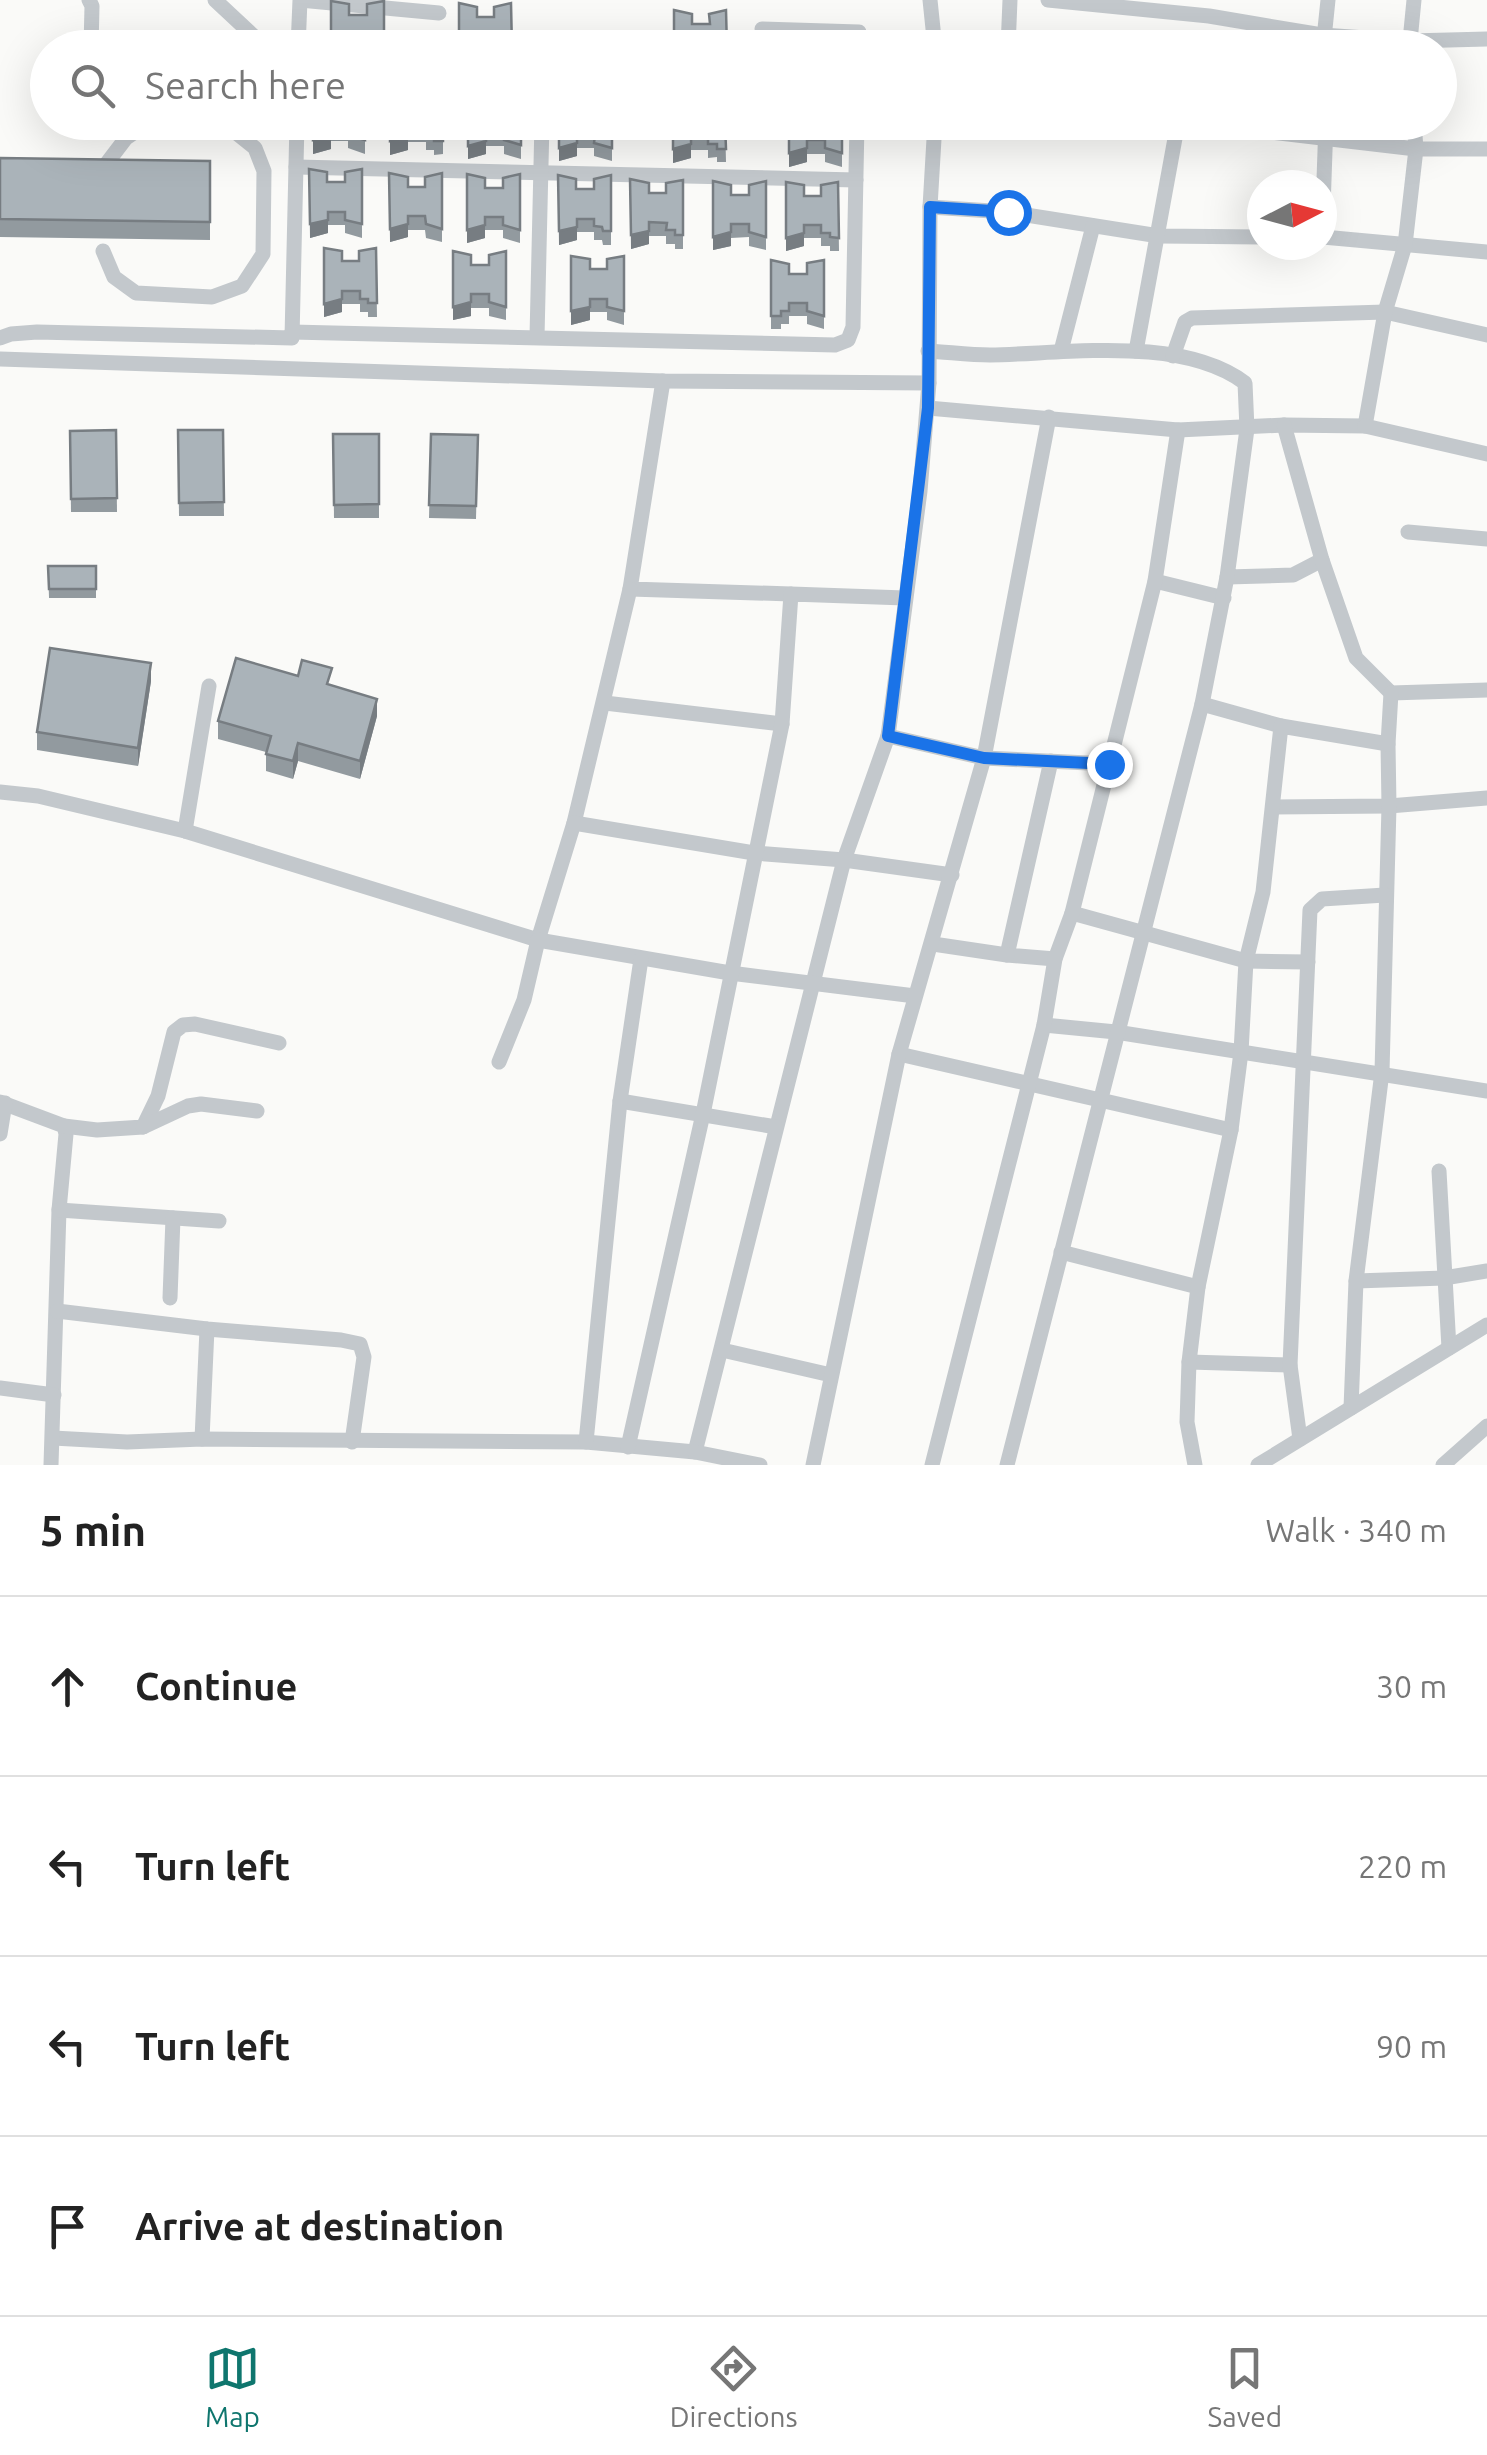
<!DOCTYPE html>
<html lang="en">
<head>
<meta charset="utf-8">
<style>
	body { margin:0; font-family:Ubuntu,sans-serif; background:#f2f2f2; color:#222 }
	.compass { position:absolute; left:1247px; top:170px; width:90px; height:90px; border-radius:50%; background:#fff; box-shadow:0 10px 40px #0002; rotate:84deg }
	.stop { position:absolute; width:30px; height:30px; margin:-22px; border:8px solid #1a73e8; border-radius:50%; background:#fff }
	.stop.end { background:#1a73e8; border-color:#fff; box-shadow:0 2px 10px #0008 }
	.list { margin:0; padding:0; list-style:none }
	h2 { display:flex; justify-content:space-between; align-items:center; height:130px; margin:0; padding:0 40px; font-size:42px }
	h2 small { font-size:32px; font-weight:400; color:#767676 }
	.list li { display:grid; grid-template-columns:65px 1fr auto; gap:30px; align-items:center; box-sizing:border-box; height:180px; padding:0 40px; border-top:2px solid #e0e0e0 }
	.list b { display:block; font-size:38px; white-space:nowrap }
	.list em { font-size:32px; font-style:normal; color:#767676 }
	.icon { flex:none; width:55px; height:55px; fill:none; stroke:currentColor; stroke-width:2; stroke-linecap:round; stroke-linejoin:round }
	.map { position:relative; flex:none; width:1487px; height:1465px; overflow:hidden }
	.search { position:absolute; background:#fff; box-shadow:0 10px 40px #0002; left:30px; right:30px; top:30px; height:110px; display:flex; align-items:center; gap:25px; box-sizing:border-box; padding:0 35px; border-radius:55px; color:#767676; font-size:38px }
	.sheet { height:850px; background:#fff }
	nav { display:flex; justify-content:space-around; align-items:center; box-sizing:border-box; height:140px; border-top:2px solid #e0e0e0; background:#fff; font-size:28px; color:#767676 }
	nav a { display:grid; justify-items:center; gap:5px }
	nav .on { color:#0f766e }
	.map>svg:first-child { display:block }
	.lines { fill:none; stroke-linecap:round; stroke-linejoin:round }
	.minor { stroke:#c3c8cc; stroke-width:15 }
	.wall { fill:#929a9f }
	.shaded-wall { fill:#777d82 }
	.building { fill:#aab3b9; stroke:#777d82; stroke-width:2.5 }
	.route { stroke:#1a73e8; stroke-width:12 }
</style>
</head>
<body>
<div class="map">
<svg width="1487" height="1465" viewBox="0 0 1487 1465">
	<rect width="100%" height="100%" fill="#fafaf8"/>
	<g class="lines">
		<g class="minor">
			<path d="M89,0L92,6L91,48"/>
			<path d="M215,0L260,42L261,48"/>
			<path d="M930,0L935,48"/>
			<path d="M1048,0L1209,16L1322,35L1410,41L1411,48"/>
			<path d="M1414,0L1410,41L1487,39"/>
			<path d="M762,29L859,32V48"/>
			<path d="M298,48L300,0L439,13"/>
			<path d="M1008,48L1010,0"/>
			<path d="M1323,48L1328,0"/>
			<path d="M1186,122L1416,149H1487"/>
			<path d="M107,163L126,138L148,123"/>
			<path d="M296,167L856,180"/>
			<path d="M930,207L1007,212L1159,236L1262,237"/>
			<path d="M1322,237L1326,122"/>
			<path d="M1323,237L1487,252"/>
			<path d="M103,251L114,277L136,293L212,297L242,286L263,254L264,171L255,148L230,128L144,122"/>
			<path d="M292,332L835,345L848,340L853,327L857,122"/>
			<path d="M537,337L542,122"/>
			<path d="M0,338L11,334L37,332L292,338L297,122"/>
			<path d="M928,351C948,352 969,355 990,355C1065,354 1181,335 1245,383L1247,429L1227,577L1293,575L1322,560"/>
			<path d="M1061,351L1093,226"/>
			<path d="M1136,351L1178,122"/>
			<path d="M1173,356L1185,322L1192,318L1385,312L1487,335"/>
			<path d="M0,359L663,381L929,383L920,491L888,736L844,860L695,1452L586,1442L202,1439L127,1442L53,1438"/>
			<path d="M663,381L630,589L791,594"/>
			<path d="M929,383L930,207L935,122"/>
			<path d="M928,408L1178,430L1284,425L1365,426L1385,312L1405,245L1416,149L1414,122"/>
			<path d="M1284,425L1322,560L1356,658L1391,693L1487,690"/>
			<path d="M1365,426L1487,454"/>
			<path d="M1408,532L1487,539"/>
			<path d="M1155,581L1224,598"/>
			<path d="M605,703L782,724"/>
			<path d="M1202,704L1281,726"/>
			<path d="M888,736L984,758L1109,764"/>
			<path d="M1051,761L1007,955L1055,959"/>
			<path d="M0,792L38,796L185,831L538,940L574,823L630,589"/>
			<path d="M1273,807L1389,806L1487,798"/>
			<path d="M574,823L754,853L844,860L952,875"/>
			<path d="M185,831L209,686"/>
			<path d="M1072,913L1246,961L1308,962"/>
			<path d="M933,944L1007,955"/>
			<path d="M1044,1025L1116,1032L1487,1091"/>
			<path d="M899,1054L1231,1130"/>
			<path d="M499,1062L524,1000L538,940L730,973L915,996"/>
			<path d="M620,1101L776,1127"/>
			<path d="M0,1102L64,1126L66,1134L59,1210L51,1465"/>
			<path d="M64,1126L97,1130L143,1127L158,1096L174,1032L183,1025L195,1024L279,1043"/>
			<path d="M143,1127L188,1106L201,1104L257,1111"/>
			<path d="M0,1134L5,1103"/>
			<path d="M1439,1171L1449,1348"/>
			<path d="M59,1210L219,1221"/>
			<path d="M1061,1252L1198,1287"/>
			<path d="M1356,1281L1444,1278L1487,1271"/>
			<path d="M170,1298L173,1218"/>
			<path d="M57,1311L207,1329L341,1340L360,1344L364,1357L352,1442"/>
			<path d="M722,1350L831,1375"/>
			<path d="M1189,1362L1290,1365"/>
			<path d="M0,1388L54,1395"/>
			<path d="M1351,1408L1356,1281L1382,1072L1389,806L1388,744"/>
			<path d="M202,1439L207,1329"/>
			<path d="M1300,1439L1290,1365L1310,910L1322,899L1385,895"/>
			<path d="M586,1442L620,1101L641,959"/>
			<path d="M628,1447L703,1114L782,724L791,594L905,598"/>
			<path d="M695,1452L760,1465"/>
			<path d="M813,1465L899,1054L984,758L1049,417"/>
			<path d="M932,1465L1044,1025L1055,959L1072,913L1155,581L1178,430"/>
			<path d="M1007,1465L1202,704L1227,577"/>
			<path d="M1195,1465L1187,1422L1189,1362L1198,1287L1231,1130L1241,1052L1246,961L1263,892L1281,726L1388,744L1391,693"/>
			<path d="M1258,1465L1487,1325"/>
			<path d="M1443,1465L1487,1426"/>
		</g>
	</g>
	<g class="wall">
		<path d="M349,15L384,48H331Z"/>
		<path d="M313,122H365V154L348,148V141H331V149L313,154Z"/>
		<path d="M390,122H443V154L434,155V150H426V142H408V150L390,155Z"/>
		<path d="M468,122H521V159L504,154V146H486V154L468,159Z"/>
		<path d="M559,122H612V161L594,156V148H577V156L559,161Z"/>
		<path d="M673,122H725L726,162H717V157L708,158V150H691V158L673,163Z"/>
		<path d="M789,122H842V167L825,162V154H807V162L789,167Z"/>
		<path d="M0,158L210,161V240L0,237Z"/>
		<path d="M309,169L327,182H345L362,169V238L345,233V225H328V233L310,238Z"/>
		<path d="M389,173L408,187H425L442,173V242L426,238L425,230H408V237L390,242Z"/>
		<path d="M467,174L485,188H503L520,174V243L503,238V230H485V238L467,243Z"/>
		<path d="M558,175L576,189H594L611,175V245H603L602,240H594V232H577V240L559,245Z"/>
		<path d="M630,179L649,193H666L683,180V249H675V244H666V236H649V244L631,249Z"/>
		<path d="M713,181L731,195H749L766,181V250L749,246V237L731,238V246L713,250Z"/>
		<path d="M786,182L804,196H821L838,182L839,251H830V246H821V238H804V246L786,251Z"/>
		<path d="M324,248L342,261H359L376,248L377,317H368V312H360V304H342V312L324,317Z"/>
		<path d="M453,251L471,265H489L506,251V320L489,316V308H471V316L453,320Z"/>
		<path d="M571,256L590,269H607L624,256V325L607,320V312H590V320L571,325Z"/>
		<path d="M771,260L789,274H807L824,260V329L807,324V316H789V324H781V329H771Z"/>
		<path d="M116,430L117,512H71L70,431Z"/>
		<path d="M178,430H223L224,516H179Z"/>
		<path d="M333,434H379V518H334Z"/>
		<path d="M431,434L478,435L476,519L429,518Z"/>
		<path d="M48,566H96V598H49Z"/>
		<path d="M151,681L138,766L37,750V732Z"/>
		<path d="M332,686L377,716L360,779L298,761L293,779L266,771V752L218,739V721Z"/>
	</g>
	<g class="shaded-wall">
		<path d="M331,135V149L313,154V140Z"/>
		<path d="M408,136V150L390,155V141Z"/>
		<path d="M486,141V154L468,159V146Z"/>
		<path d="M577,143V156L559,161V148Z"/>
		<path d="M691,144V158L673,163V149Z"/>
		<path d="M807,148V162L789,167V153Z"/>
		<path d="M328,220V233L310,238V224Z"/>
		<path d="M408,224V237L390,242V229Z"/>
		<path d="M485,225V238L467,243V230Z"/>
		<path d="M577,227V240L559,245V231Z"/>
		<path d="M649,231V244L631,249V235Z"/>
		<path d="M731,232V246L713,250V237Z"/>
		<path d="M804,233V246L786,251V238Z"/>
		<path d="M342,299V312L324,317V304Z"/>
		<path d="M471,302V316L453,320V307Z"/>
		<path d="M590,307V320L571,325V311Z"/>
		<path d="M151,663V681L138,766V748Z"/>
		<path d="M377,699V716L360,779V761Z"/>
		<path d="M298,743V761L293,779V761Z"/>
	</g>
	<g class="building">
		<path d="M331,1L349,4V15H367V4L384,1V48H367V44H349V48H331Z"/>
		<path d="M459,3L477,7V17H494V7L511,3L512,48H459Z"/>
		<path d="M674,10L692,14V24H710L709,14L726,10L727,48H674Z"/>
		<path d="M313,122H365V140L348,135V127H331V135L313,140Z"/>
		<path d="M390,122H443V141H434V136H426V129H408V136L390,141Z"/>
		<path d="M468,122H521V145L504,140V133H486V141L468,146Z"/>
		<path d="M559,122H612V148L594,143L595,135H577V143L559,148Z"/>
		<path d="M673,122H725L726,149H717V144H708V136H691V144L673,149Z"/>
		<path d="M789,122H842V153L825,148V140H807V148L789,153Z"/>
		<path d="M0,158L210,161V222L0,219Z"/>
		<path d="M309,169L327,172V182H345V172L362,169V224L345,220V212H328V220L310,224Z"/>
		<path d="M389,173L408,177V187H425V177L442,173V229L426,224L425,216H408V224L390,229Z"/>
		<path d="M467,174L485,178V188H503V178L520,174V230L503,225V217H485V225L467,230Z"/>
		<path d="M558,175L576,179V189H594V179L611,175V231H603L602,227L594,226V219H577V227L559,231Z"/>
		<path d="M630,179L649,183V193H666V183L683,180V235H675V230H666L667,223L649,222V231L631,235Z"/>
		<path d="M713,181L731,185V195H749V185L766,181V237L749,232V224H731V232L713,237Z"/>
		<path d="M786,182L804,185V196H821V185L838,182L839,238L830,237V233H821V225H804V233L786,238Z"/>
		<path d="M324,248L342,251V261H359V251L376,248L377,303H368V299H360V291H342V299L324,304Z"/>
		<path d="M453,251L471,255V265H489V255L506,251V307L489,302V294H471V302L453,307Z"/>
		<path d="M571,256L590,259V269H607V259L624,256V311L607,307V299H590V307L571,311Z"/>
		<path d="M771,260L789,264V274H807V263L824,260V316L807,311V303H789V311H781V316H771Z"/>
		<path d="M116,430L117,498L71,499L70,431Z"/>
		<path d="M178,430H223L224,502L179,503Z"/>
		<path d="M333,434H379V504L334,505Z"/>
		<path d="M431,434L478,435L476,506L429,505Z"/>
		<path d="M48,566H96V589H49Z"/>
		<path d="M50,648L151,663L138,748L37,732Z"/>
		<path d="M236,658L298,676L302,660L332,668L327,684L377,699L360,761L298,743L293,761L266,754L271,736L218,721Z"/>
	</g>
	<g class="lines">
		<path class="route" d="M1008,212L930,207L928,408L888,736L984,758L1109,764"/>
	</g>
</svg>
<svg class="compass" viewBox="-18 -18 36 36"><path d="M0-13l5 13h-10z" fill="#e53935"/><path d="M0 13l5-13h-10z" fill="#767676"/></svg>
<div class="stop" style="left:1008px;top:212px"></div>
<div class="stop end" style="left:1109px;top:764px"></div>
<div class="search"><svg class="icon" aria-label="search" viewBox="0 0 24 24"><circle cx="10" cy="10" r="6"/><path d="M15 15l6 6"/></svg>Search here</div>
</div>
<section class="sheet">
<h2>5 min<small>Walk · 340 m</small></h2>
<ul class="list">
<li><svg class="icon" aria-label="ahead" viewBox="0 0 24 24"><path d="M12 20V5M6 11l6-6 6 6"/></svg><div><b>Continue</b></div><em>30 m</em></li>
<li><svg class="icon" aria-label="left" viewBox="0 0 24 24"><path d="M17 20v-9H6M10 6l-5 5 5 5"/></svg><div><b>Turn left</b></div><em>220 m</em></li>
<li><svg class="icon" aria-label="left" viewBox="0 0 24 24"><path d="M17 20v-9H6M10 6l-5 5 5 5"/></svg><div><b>Turn left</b></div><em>90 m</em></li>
<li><svg class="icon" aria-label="arrive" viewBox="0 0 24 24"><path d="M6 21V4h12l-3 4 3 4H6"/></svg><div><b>Arrive at destination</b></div></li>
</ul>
</section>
<nav>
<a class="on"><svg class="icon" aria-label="map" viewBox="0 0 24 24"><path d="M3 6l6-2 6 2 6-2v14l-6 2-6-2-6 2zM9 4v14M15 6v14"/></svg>Map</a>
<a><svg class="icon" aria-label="directions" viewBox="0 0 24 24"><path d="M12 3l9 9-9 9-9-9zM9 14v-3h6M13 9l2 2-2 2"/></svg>Directions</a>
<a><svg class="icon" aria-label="saved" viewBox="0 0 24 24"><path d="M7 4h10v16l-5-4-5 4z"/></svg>Saved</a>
</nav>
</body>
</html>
